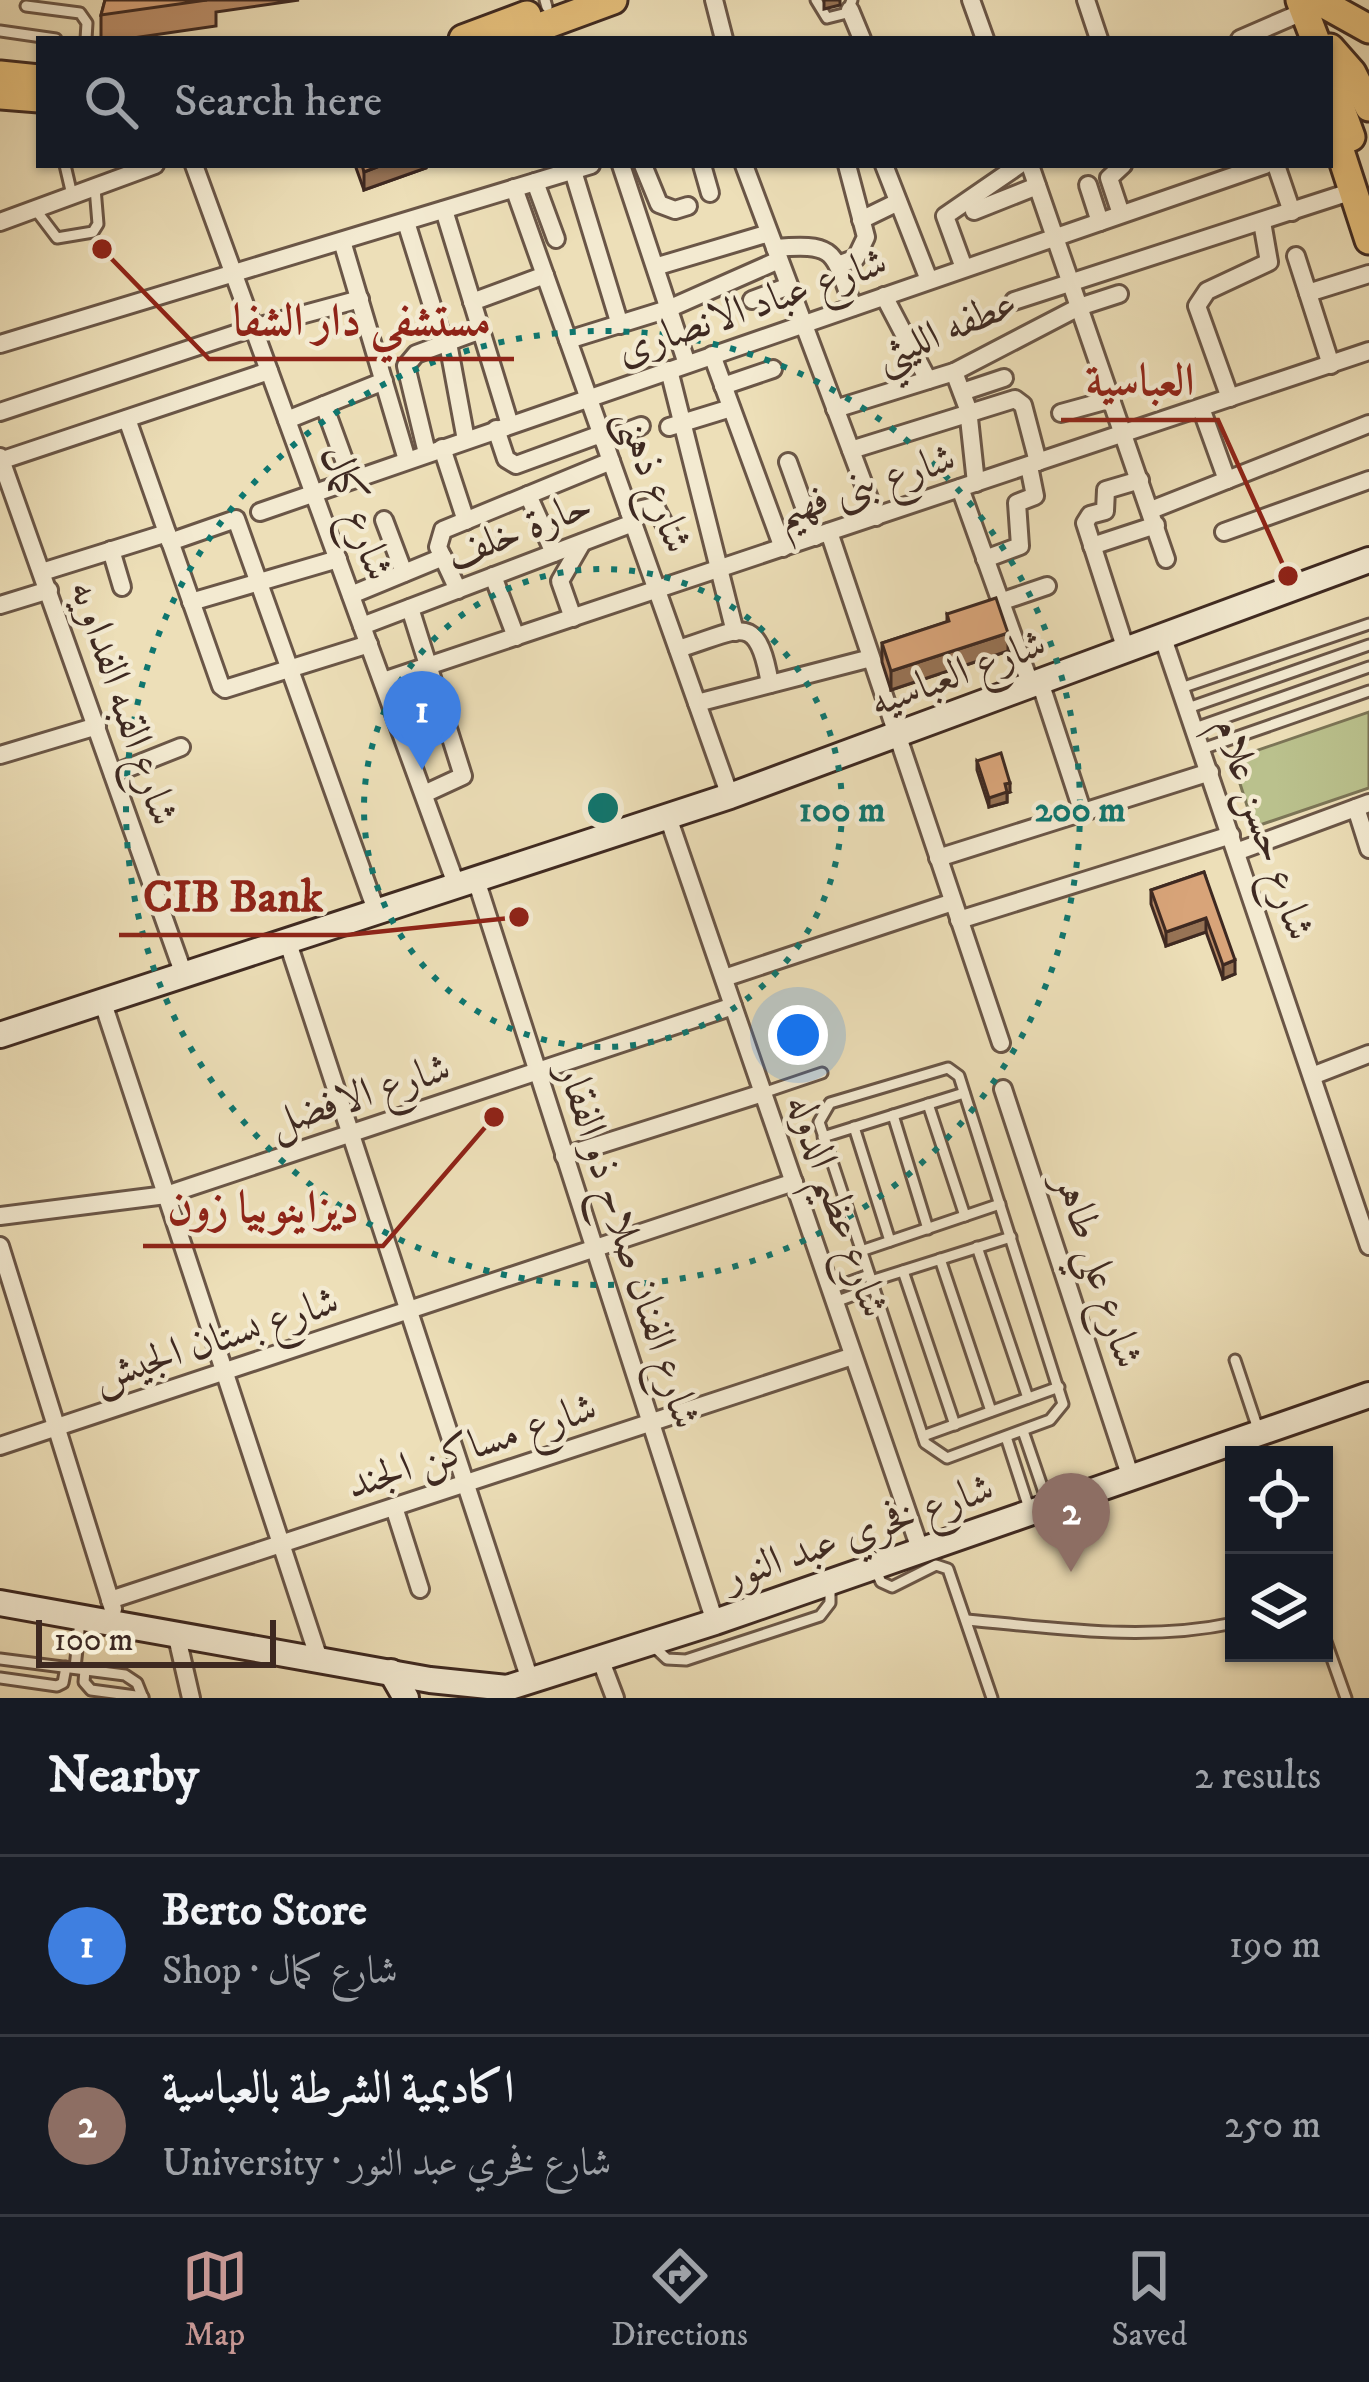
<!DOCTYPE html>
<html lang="en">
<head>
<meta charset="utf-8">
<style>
	body { margin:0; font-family:"IM FELL DW Pica",Amiri,serif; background:#242831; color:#f1f3f6 }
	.controls { position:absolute; right:36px; bottom:36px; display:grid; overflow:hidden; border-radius:0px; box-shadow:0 3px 9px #0004 }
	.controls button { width:108px; height:108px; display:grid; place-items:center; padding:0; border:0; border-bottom:3px solid #363941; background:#171b24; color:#f1f3f6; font:60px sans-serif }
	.scale { position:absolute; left:36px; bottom:30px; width:240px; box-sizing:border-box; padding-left:12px; border:6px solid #3e2921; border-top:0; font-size:33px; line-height:42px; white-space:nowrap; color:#3e2921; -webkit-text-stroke:9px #f3ead1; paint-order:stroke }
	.you { position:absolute; left:798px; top:1035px; width:42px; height:42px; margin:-30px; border:9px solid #fff; border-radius:50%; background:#1a73e8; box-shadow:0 0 0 18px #1a73e833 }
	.badge { display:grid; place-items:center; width:78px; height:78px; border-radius:50%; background:#c59692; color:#fff; font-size:39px; font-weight:700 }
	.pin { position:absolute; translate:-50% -99px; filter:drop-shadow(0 3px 6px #0008) }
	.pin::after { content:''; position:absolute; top:63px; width:42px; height:36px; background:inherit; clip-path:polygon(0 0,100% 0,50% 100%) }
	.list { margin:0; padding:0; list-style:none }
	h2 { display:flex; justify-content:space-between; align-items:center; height:156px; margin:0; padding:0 48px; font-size:51px }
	h2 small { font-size:39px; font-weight:400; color:#9ea1a6 }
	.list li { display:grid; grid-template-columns:78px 1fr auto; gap:36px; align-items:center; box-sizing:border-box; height:180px; padding:0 48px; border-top:3px solid #363941 }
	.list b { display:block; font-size:45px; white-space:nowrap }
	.list p { margin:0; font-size:39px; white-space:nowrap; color:#9ea1a6 }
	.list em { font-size:39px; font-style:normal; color:#9ea1a6 }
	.icon { flex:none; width:66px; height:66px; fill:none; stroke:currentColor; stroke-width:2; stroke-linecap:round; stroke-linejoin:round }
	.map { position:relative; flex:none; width:1369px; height:1698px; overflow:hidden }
	.search { position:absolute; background:#171b24; box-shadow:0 3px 9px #0004; left:36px; right:36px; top:36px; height:132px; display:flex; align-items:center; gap:30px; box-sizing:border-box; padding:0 42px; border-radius:0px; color:#9ea1a6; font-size:45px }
	.sheet { height:516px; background:#171b24 }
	nav { display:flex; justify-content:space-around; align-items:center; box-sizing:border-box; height:168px; border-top:3px solid #363941; background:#171b24; font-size:33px; color:#9ea1a6 }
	nav a { display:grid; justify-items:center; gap:6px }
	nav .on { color:#c59692 }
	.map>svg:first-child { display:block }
	.green { fill:#bac18d; stroke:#7c7557; stroke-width:3 }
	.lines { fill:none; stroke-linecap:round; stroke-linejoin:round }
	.lane-casing { stroke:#6a5647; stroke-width:15 }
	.street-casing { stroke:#6a5647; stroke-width:22 }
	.secondary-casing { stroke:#3e2921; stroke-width:30 }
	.primary-casing { stroke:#3e2921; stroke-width:33 }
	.lane { stroke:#f3ead1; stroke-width:9 }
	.street { stroke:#f3ead1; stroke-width:16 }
	.secondary { stroke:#f3ead1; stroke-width:24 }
	.primary { stroke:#e6c07c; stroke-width:27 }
	.wall { fill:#ba8d68; stroke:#3e2921; stroke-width:3 }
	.shaded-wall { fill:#977355; stroke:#3e2921; stroke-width:3 }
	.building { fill:#d8a479; stroke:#3e2921; stroke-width:3 }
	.ring { fill:none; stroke:#0f766e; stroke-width:6; stroke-dasharray:6 12 }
	.labels { text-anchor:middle; stroke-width:9; stroke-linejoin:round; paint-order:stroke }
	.street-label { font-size:42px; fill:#3e2921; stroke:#f3ead1 }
	.centre { fill:#0f766e; stroke:#f3ead1; stroke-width:6 }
	.ring-label { font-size:36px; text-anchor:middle; font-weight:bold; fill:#0f766e; stroke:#f3ead1; stroke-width:9; stroke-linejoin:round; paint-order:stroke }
	.leader { fill:none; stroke:#8f2418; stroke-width:4.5 }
	.callout-dot { fill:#8f2418; stroke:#f3ead1; stroke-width:4.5 }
	.callout-label { font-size:45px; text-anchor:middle; font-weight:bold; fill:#8f2418; stroke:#f3ead1; stroke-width:9; stroke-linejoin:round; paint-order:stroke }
</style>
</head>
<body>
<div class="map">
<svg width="1369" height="1698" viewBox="0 0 1369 1698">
	<rect width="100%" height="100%" fill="#eddfb8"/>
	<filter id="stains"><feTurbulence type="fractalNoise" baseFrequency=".00167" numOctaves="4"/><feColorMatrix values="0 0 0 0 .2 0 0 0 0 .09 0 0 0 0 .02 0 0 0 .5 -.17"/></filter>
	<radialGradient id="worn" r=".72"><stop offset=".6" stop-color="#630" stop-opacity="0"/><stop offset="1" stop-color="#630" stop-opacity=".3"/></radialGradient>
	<path class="green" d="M1369,712V788L1254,827L1232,759Z"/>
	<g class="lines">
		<defs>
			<g id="lane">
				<path d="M545,0L547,7"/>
				<path d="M816,0L827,18L847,13L852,0"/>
				<path d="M26,6L80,13L87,23L86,39"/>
				<path d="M0,31L56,39"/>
				<path d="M65,165L72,195"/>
				<path d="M35,209L57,238L93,232L98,224L95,188"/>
				<path d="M1181,688L1369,624"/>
				<path d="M1188,708L1369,645"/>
				<path d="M1195,728L1369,667"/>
				<path d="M1202,749L1369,691"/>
				<path d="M948,1068L959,1076L1063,1404L1050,1420L947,1458L925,1443L819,1122L830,1103Z"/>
				<path d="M763,1093L822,1073"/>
				<path d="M928,1104L965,1216"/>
				<path d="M893,1115L928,1229"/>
				<path d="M854,1127L890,1241"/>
				<path d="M823,1137L964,1093"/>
				<path d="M977,1247L1028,1398"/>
				<path d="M861,1251L1000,1204"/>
				<path d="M940,1259L991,1411"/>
				<path d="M903,1271L955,1425"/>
				<path d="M871,1281L1011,1237"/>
				<path d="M830,1289L869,1275"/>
				<path d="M835,1302L873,1288"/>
				<path d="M1235,1360L1258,1429"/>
				<path d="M1023,1431L1048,1504"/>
				<path d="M923,1436L1059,1387"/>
				<path d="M1006,1437L1030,1511"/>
				<path d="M876,1571L881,1582L892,1587L936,1565L948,1569L992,1698"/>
				<path d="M967,1620C1057,1628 1145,1642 1234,1623"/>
				<path d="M1324,1636L1346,1698"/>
				<path d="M651,1644L667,1659L686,1660L820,1616L830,1603V1587"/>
				<path d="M0,1659L125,1675L137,1683L143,1698"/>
				<path d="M75,1668L80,1621"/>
				<path d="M85,1670L84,1682L91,1690L143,1697"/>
				<path d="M0,1678L57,1686L63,1683L66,1667"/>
			</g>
			<g id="street">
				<path d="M714,0L724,39"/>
				<path d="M971,0L985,39"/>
				<path d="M1086,0L1099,39"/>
				<path d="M850,10L862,39"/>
				<path d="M1240,39L1305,11"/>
				<path d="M194,165L456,884"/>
				<path d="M621,165L687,364"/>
				<path d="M643,165L659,204L675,210L688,206"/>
				<path d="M702,165L710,193"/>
				<path d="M744,165L876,517"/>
				<path d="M884,165L929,280"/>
				<path d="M1030,165L1166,559"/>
				<path d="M1276,165L1292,212"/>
				<path d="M573,171L620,325"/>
				<path d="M535,182L556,239"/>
				<path d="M1088,185L1100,222"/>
				<path d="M514,188L730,796"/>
				<path d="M444,210L510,425"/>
				<path d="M974,211L1037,186"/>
				<path d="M1121,214L1109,178L1123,165"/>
				<path d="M861,220L898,202"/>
				<path d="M0,222L155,165"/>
				<path d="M406,222L444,344"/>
				<path d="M342,241L407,460"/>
				<path d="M775,248C837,243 833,251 853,307"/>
				<path d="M1296,256L1331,365"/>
				<path d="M838,265L856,258L866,237L847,165"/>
				<path d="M658,266L769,233"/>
				<path d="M964,268L945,216L1019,165"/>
				<path d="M1308,293L1369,274"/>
				<path d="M884,296L928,380"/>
				<path d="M752,300L789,286"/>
				<path d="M1014,301L1353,191"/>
				<path d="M472,302L545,275"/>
				<path d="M568,340L668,309L779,260"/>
				<path d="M448,343L466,440"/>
				<path d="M0,344L591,165"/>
				<path d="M712,355L783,548"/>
				<path d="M669,370L735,632"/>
				<path d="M954,372L968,409L976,483"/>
				<path d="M723,386L773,369"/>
				<path d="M962,392L1004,378"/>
				<path d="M1230,398L1197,306L1207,291L1269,262L1262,222"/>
				<path d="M324,405L351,479"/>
				<path d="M1201,408L1227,480"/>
				<path d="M835,409L954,372L1079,307L1119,294"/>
				<path d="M0,412L253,328L360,299"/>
				<path d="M1061,413L1112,399"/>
				<path d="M127,419L221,686L225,689L369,644"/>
				<path d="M287,420L384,381"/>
				<path d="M669,427L731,408"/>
				<path d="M496,429L506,459L516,465L601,434"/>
				<path d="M603,440L641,426"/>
				<path d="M442,448L466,521"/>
				<path d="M851,450L1015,399L1023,405L1038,462"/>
				<path d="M427,453L406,366L416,354L481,330"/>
				<path d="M0,457L183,972"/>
				<path d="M0,461L269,371"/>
				<path d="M788,462L815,537"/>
				<path d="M960,488L1031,686"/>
				<path d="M528,495L554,553"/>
				<path d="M1151,510L1369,424"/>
				<path d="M260,512L1265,165"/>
				<path d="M629,512L655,506L670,535"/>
				<path d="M384,520L404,573"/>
				<path d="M829,532L1001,1043"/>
				<path d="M1224,532L1369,480"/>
				<path d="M170,542L236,519L376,910"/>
				<path d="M1092,546L1156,525"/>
				<path d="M111,550L122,587"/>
				<path d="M985,559L1020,546L1017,503L1035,496L1029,466"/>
				<path d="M42,572L167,533"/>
				<path d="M493,576L516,637"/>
				<path d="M458,590L438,547L443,530L611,461"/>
				<path d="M351,595L443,557"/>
				<path d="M191,602L338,559"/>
				<path d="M1000,602L1047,586"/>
				<path d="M0,605L49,590"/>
				<path d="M410,608L463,776L424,794"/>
				<path d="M573,618L560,581L582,543"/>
				<path d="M362,626L633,523"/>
				<path d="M1163,638L1369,1246"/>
				<path d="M678,649C739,631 757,608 770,684"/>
				<path d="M1126,650L1085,523L1090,515L1105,511L1106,490L1140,480"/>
				<path d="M383,681L1369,351"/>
				<path d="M1040,682L1083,813"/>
				<path d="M697,703L871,658"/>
				<path d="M0,755L97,726"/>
				<path d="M113,774L181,747"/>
				<path d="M1356,808L1369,849"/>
				<path d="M668,817L920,1549"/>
				<path d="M1236,852L1369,803"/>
				<path d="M938,858L1210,772"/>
				<path d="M479,889L715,1622"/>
				<path d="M959,920L1231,835"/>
				<path d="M291,952L531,1683"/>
				<path d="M724,978L953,902"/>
				<path d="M102,1000L318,1656"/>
				<path d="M1312,1076L1369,1054"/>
				<path d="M1003,1089L1130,1475"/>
				<path d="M564,1156L763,1093"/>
				<path d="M0,1216L166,1195L733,1006"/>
				<path d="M0,1246L113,1609"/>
				<path d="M0,1446L794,1182"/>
				<path d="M394,1507L420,1589"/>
				<path d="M110,1600L853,1356"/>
				<path d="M176,1633L191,1698"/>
				<path d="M601,1661L615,1698"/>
			</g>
			<g id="secondary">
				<path d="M0,1035L730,796L1369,560"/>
				<path d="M0,1603L430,1680L507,1688L715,1622L1369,1395"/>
				<path d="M391,1672L406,1698"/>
			</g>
			<g id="primary">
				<path d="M1300,0L1315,39"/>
				<path d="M1317,0L1369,29"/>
				<path d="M463,39L527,15"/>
				<path d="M507,39L613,0"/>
				<path d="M1330,48L1352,73L1369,107"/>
				<path d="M0,75L39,79"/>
				<path d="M1330,79L1351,137"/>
				<path d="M0,95L39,98"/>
				<path d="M1330,120L1369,240"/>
			</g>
		</defs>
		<use href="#lane" class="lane-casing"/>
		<use href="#street" class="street-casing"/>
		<use href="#secondary" class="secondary-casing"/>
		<use href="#primary" class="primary-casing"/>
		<use href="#lane" class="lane"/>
		<use href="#street" class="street"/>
		<use href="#secondary" class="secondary"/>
		<use href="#primary" class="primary"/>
	</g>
	<g class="wall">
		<path d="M105,0H299L216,12V26L126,39H101V15Z"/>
		<path d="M355,165H426V168L364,190Z"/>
		<path d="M947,614L1008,651L891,690L882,662V643L947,622Z"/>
		<path d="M977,761L1010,792L1007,793V802L989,807L977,770Z"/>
		<path d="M1204,872L1235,974L1223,979L1206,932L1166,946L1151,904V890Z"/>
	</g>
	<g class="shaded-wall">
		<path d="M824,0H840V5L824,9Z"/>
		<path d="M382,165H426V168L364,190V172Z"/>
		<path d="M1008,633V651L891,690V671Z"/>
		<path d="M1010,783V792L1007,793V802L989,807V798L1005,784Z"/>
		<path d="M1206,918V932L1166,946V932Z"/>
		<path d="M1235,960V974L1223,979V965Z"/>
	</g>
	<g class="building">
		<path d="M105,0H207L101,15Z"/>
		<path d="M362,165H382L364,172Z"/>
		<path d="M996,598L1008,633L891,671L882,643L949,621L947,614Z"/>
		<path d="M1001,753L1010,783L1005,784L1007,792L989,798L977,761Z"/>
		<path d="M1204,872L1235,960L1223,965L1206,918L1166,932L1151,890Z"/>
	</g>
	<g class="ring">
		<circle cx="603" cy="808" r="239"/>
		<circle cx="603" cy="808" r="477"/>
	</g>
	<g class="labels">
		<g class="street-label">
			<text transform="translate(751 304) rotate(-19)" y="15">شارع عباد الانصارى</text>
			<text transform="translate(945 328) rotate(-23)" y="15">عطفه الليثي</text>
			<text transform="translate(656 480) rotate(70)" y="15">شارع ذهنى</text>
			<text transform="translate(865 483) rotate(-18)" y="15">شارع بنى فهيم</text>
			<text transform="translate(359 512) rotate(70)" y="15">شارع كمال</text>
			<text transform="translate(518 528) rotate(-21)" y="15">حارة خلف</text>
			<text transform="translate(957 671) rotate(-20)" y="15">شارع العباسيه</text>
			<text transform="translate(126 702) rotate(71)" y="15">شارع القبه الفداويه</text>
			<text transform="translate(1266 828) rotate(71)" y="15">شارع حسن علام</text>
			<text transform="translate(359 1093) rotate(-18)" y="15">شارع الافضل</text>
			<text transform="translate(840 1205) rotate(71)" y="15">شارع عظيم الدوله</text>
			<text transform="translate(631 1245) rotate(72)" y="15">شارع الفنان صلاح ذو الفقار</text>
			<text transform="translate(1101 1270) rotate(72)" y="15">شارع علي طاهر</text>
			<text transform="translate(215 1337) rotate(-18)" y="15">شارع بستان الجيش</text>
			<text transform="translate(471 1444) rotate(-18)" y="15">شارع مساكن الجند</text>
			<text transform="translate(858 1530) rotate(-19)" y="15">شارع فخري عبد النور</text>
		</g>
	</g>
	<circle cx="603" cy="808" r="18" class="centre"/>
	<g class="ring-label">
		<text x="842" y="821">100 m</text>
		<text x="1080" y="821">200 m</text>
	</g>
	<path class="leader" d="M102 249L209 359H514M1288 576L1218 420H1061M519 917L347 935H119M494 1117L383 1246H143"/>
	<g class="callout-dot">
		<circle cx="102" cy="249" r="12"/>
		<circle cx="1288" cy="576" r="12"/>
		<circle cx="519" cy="917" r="12"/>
		<circle cx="494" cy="1117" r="12"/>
	</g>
	<g class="callout-label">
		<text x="362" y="335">مستشفي دار الشفا</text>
		<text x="1140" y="395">العباسية</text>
		<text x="233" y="911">CIB Bank</text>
		<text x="263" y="1222">ديزاينوبيا زون</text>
	</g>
	<rect width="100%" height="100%" filter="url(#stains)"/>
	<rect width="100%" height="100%" fill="url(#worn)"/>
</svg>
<div class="controls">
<button><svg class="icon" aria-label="locate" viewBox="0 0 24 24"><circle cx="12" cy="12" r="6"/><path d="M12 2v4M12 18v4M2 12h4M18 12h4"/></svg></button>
<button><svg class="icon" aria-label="layers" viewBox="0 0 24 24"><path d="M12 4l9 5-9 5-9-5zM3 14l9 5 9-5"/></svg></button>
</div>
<div class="scale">100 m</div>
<div class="you"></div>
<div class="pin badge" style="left:422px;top:770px;background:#3f7fe0">1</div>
<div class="pin badge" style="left:1071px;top:1572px;background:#8d6e63">2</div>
<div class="search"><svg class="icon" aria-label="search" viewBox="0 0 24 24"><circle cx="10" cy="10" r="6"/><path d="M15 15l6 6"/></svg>Search here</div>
</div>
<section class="sheet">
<h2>Nearby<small>2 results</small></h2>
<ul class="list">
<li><span class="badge" style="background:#3f7fe0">1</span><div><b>Berto Store</b><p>Shop · شارع كمال</p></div><em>190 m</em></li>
<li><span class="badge" style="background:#8d6e63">2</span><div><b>اكاديمية الشرطة بالعباسية</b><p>University · شارع فخري عبد النور</p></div><em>250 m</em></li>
</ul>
</section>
<nav>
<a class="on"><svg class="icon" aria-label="map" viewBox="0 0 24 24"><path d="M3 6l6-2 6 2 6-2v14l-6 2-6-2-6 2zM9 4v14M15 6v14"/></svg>Map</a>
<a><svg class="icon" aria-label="directions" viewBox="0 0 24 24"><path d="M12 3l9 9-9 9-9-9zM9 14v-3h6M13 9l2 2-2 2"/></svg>Directions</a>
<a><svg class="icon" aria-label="saved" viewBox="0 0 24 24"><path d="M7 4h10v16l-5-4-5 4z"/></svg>Saved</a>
</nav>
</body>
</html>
